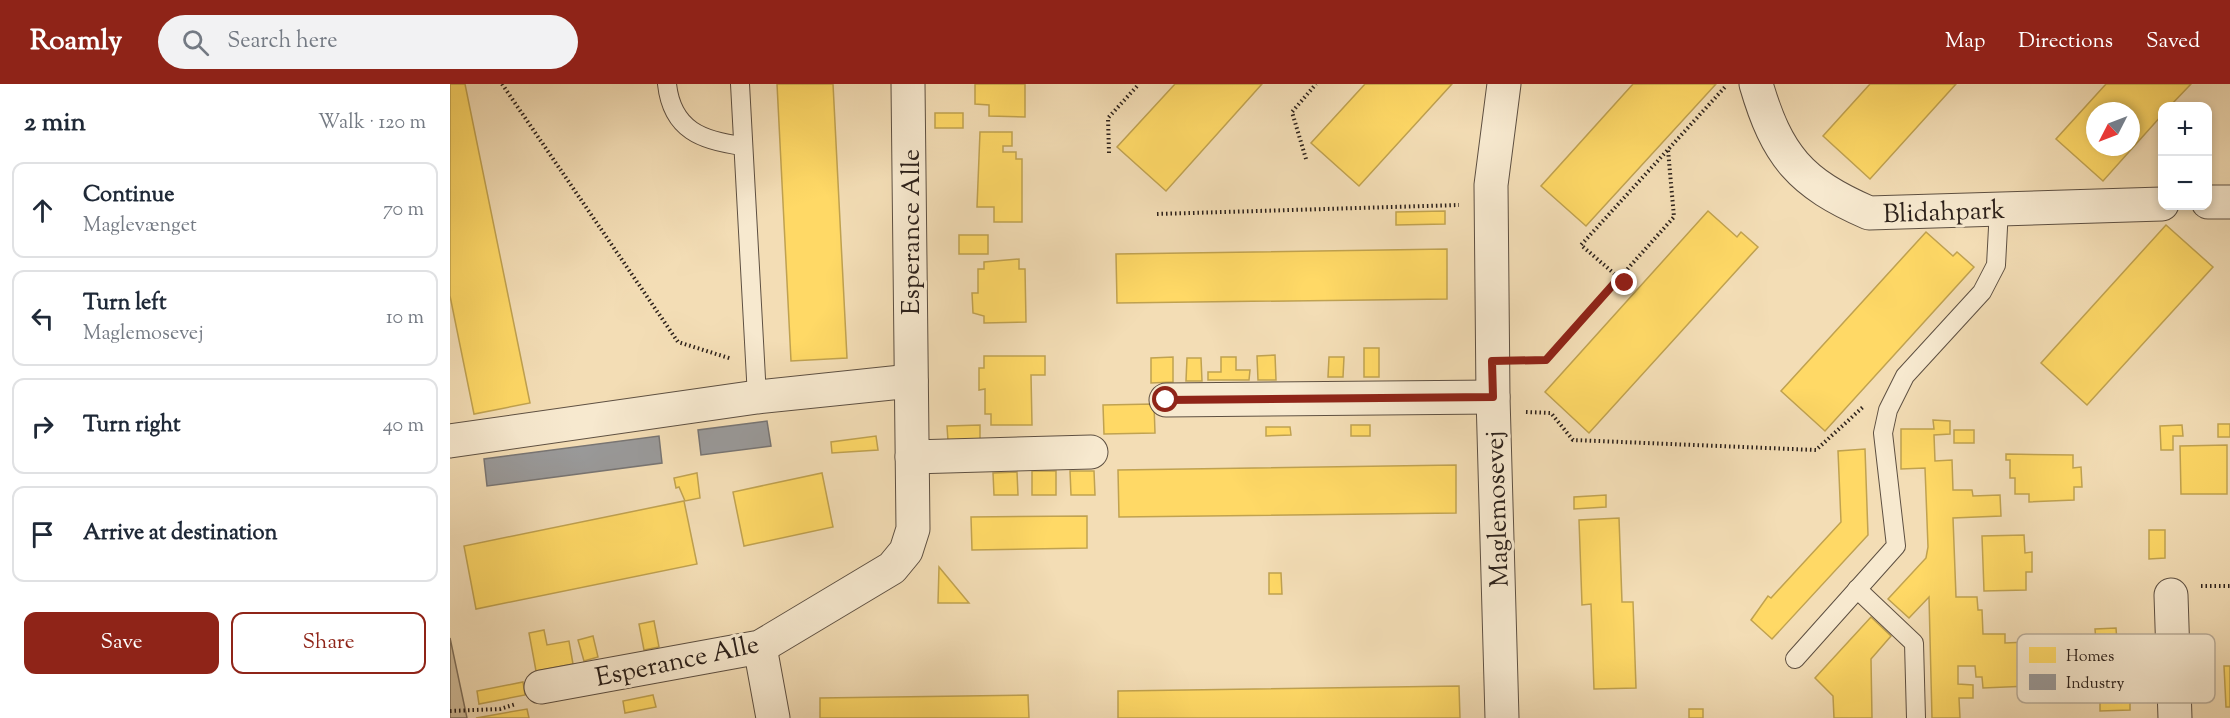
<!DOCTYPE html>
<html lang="en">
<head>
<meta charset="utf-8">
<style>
	body { margin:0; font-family:"Sorts Mill Goudy",serif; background:#f2f2f3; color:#1f2937 }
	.controls { position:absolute; right:18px; top:18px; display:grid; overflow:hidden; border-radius:12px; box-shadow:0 3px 9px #0003 }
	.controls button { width:54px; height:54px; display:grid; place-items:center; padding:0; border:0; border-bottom:2px solid #e0e1e3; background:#fff; color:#1f2937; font:30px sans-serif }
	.compass { position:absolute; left:1636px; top:18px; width:54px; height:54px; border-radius:50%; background:#fff; box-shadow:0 3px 9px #0003; rotate:228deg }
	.stop { position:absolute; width:18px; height:18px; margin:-14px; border:4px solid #8f2418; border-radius:50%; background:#fff }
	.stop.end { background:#8f2418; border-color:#fff; box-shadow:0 2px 6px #0008 }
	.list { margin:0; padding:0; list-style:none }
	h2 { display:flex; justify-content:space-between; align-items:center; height:78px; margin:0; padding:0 24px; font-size:26px }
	h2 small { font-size:20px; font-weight:400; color:#747a83 }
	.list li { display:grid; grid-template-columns:39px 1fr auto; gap:18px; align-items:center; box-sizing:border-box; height:96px; margin:0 12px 12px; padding:0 12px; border:2px solid #e0e1e3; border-radius:12px }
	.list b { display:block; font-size:22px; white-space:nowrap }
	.list p { margin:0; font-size:20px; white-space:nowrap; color:#747a83 }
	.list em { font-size:20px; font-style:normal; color:#747a83 }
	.actions { display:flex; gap:12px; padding:18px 24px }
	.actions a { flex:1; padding:14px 0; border:2px solid #8f2418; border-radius:12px; text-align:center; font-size:21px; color:#8f2418 }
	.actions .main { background:#8f2418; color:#fff }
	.icon { flex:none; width:33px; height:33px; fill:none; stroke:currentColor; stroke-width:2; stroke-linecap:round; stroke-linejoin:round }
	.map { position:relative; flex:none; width:1780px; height:634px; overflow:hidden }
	header { display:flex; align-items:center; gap:36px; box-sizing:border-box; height:84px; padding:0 30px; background:#8f2418; color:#fff }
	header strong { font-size:28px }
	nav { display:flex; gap:33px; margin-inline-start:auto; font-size:21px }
	.search { width:420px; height:54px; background:#f2f2f3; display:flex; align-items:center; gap:15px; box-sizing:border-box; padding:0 21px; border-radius:33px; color:#747a83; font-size:22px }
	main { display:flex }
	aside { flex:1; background:#fff }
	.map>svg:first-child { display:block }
	.green { fill:#d1bd9b; stroke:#7e6f5b; stroke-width:1.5 }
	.homes { fill:#ffd966; stroke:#c0a250; stroke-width:1.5; fill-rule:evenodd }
	.industry { fill:#999; stroke:#787573; stroke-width:1.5 }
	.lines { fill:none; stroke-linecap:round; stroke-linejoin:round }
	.service-casing { stroke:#5e5042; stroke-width:20 }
	.minor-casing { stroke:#5e5042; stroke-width:35 }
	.tertiary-casing { stroke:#5e5042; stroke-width:35 }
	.path { stroke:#2c211b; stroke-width:4; stroke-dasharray:1.5 3; stroke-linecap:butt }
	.service { stroke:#f7e9cf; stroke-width:18 }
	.minor { stroke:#f7e9cf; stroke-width:33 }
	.tertiary { stroke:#f7e9cf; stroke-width:33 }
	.route { stroke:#8f2418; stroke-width:8 }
	.labels { text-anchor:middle; stroke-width:6; stroke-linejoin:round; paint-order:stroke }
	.street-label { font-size:26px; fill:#2c211b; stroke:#f7e9cf }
	.key { fill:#f7e9cf; stroke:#baad99; stroke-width:1.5 }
	.key-label { font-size:16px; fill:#2c211b }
</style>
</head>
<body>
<header>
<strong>Roamly</strong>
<div class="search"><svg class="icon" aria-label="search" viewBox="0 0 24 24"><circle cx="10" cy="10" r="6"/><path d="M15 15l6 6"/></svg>Search here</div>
<nav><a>Map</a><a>Directions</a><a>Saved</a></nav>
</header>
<main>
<aside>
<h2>2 min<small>Walk · 120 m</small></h2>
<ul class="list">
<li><svg class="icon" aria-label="ahead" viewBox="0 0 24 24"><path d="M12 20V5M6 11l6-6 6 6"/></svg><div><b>Continue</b><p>Maglevænget</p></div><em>70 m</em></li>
<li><svg class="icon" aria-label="left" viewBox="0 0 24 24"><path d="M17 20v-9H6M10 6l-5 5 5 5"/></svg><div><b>Turn left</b><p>Maglemosevej</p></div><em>10 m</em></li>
<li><svg class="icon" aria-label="right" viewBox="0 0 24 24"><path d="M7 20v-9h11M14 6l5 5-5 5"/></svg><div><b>Turn right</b></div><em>40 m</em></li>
<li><svg class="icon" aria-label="arrive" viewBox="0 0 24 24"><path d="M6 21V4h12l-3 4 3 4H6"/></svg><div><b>Arrive at destination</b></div></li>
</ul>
<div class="actions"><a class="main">Save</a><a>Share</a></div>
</aside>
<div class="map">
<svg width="1780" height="634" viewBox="0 0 1780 634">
	<rect width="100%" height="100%" fill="#f3ddb5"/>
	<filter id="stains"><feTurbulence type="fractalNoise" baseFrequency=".00333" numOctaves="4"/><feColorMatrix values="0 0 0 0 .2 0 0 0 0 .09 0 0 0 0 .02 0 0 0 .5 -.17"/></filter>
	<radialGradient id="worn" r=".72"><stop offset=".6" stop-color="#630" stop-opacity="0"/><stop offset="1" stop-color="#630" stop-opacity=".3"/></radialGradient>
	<path class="green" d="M0,554L17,634H0Z"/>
	<g class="homes">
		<path d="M0,0H15L80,319L24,330L0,212Z"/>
		<path d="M327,0H383L397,274L341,277Z"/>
		<path d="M525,0H575V33L539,32V21L525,20Z"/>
		<path d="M725,0H812L716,107L667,63Z"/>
		<path d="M915,0H1002L909,102L861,59Z"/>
		<path d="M1183,0H1266L1136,142L1091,102Z"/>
		<path d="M1420,0H1506L1420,95L1373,52Z"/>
		<path d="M1656,0H1741L1720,22H1712V31L1653,97L1606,55ZM1645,27H1681V63H1645Z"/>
		<rect x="485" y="29" width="28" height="15"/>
		<path d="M530,48H562V62H553V68H566V75H572V138H544V123H527Z"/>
		<path d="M995,127V140L946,141V128Z"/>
		<path d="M1258,127L1287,153L1291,148L1308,163L1139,349L1095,308Z"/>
		<path d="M1716,141L1763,183L1637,321L1591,279Z"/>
		<path d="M1476,148L1503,172L1507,168L1524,183L1375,347L1331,307Z"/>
		<rect x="509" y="151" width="29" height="19"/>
		<path d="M997,165V215L667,219L666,170Z"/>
		<path d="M569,175V185H575L576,238L534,239V232L523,229L522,209H528V185H534V178Z"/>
		<rect x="914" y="264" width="15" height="29"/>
		<path d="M825,271L826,296H808L807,272Z"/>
		<path d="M534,272H595V291H581L582,341H541V330H535V305L529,306V284H534Z"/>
		<path d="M723,273V298L701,299V274Z"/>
		<path d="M771,273H786V286H800L799,296H758V288H771Z"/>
		<path d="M879,273H894L893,293H878Z"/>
		<path d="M737,274H751L752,297H736Z"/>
		<path d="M704,320L705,349L654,350L653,321Z"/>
		<path d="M1483,336L1500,337V350L1484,351L1485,377L1502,376L1503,406H1522L1523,412L1550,411L1551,432L1503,434L1506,513H1527L1528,526H1532L1533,550H1555V559L1577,558L1579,602L1533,604L1532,593H1526L1525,582H1508V600L1523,601V614H1509L1510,634H1482L1479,513L1459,534L1438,515L1476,474L1478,463L1475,384L1451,385V345H1484Z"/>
		<rect x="1768" y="340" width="12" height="13"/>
		<path d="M530,341V356L498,357L497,342Z"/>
		<rect x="901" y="341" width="19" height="11"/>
		<path d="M1732,341L1733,352H1723V366H1711L1710,342Z"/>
		<path d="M816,343H840L841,351L816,352Z"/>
		<rect x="1504" y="346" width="20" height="13"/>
		<path d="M426,352L428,366L382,369L381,358Z"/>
		<path d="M1777,361V410H1731L1730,362Z"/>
		<path d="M1415,365L1418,451L1322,555L1301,536L1318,512L1321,514L1391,438L1388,367Z"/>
		<path d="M1556,370L1623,371V384L1631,383L1632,403H1624V416L1579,418V410H1565V394H1560V376H1556Z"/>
		<path d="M1006,381V429L669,433L668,386Z"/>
		<rect x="582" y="387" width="24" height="24"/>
		<path d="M620,387H644L645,411H621Z"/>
		<path d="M567,388L568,411H544L543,389Z"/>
		<path d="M247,389L250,414L235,417L229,403L226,404L224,394Z"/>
		<path d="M372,389L383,443L294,462L283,408Z"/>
		<path d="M1156,411V423L1124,425V413Z"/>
		<path d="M234,417L247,480L26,525L14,462Z"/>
		<path d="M637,432V464L522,466L521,433Z"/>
		<path d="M1169,434L1172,518H1183L1186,604L1144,605L1141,520L1132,521L1129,436Z"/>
		<path d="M1699,446H1715V474L1699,475Z"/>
		<path d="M1574,451L1575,469L1582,468V488H1576V506L1534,507L1532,452Z"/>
		<path d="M489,483L519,519H488Z"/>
		<path d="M819,489H831L832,510H819Z"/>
		<path d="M1421,533L1441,552L1421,575L1422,634H1384L1383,612L1365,594Z"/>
		<path d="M204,537L209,563L194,566L189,540Z"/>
		<path d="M1666,544L1667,557L1646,558L1645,545Z"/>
		<path d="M94,546L97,561L119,557L123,580L86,587L79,549Z"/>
		<path d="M143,552L148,573L134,577L128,556Z"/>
		<path d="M1774,582H1780V623H1776Z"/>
		<path d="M73,598L75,611L29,620L27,607Z"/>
		<path d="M1009,602L1010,634H668V607Z"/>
		<path d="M1680,610V626L1650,627V611Z"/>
		<path d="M203,611L206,623L175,629L173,617Z"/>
		<path d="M578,611L579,634H370V614Z"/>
		<path d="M77,625L79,634H26Z"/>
		<rect x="1239" y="625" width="14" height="9"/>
	</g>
	<g class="industry">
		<path d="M317,337L321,362L251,371L248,346Z"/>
		<path d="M209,352L212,379L37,402L34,375Z"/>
	</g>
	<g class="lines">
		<defs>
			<g id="service">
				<path d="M217,0C222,46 252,57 293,62"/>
				<path d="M290,0L307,313"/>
				<path d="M1407,505L1464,559L1466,634"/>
				<path d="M1345,575L1446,462L1433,349L1438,326L1455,292L1532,208L1546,181L1549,125"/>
			</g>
			<g id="minor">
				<path d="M1306,0C1327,72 1350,99 1419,129L1712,120"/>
				<path d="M1758,118H1780"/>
				<path d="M716,316L1043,313"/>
				<path d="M0,357L307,313L461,297"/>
				<path d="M462,373L641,368"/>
				<path d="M1721,511L1725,634"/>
				<path d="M310,563L323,634"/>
				<path d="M91,603L310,563L442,484L456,467L463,445L458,0"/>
			</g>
			<path id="tertiary" d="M1052,634L1043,313L1041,101L1054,0"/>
		</defs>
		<use href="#service" class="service-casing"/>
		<use href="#minor" class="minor-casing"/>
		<use href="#tertiary" class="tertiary-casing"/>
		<g class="path">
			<path d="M52,0L228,258L282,275"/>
			<path d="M659,69L658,34L689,0"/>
			<path d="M856,75L842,28L866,0"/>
			<path d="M707,130L1009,121"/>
			<path d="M1175,199L1131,161L1275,3"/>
			<path d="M1074,276H1096L1224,133L1218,66"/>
			<path d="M1076,328L1101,329L1123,356L1366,366L1413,323"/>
			<path d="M1751,502H1780"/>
			<path d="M0,627L50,625L66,620"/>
		</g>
		<use href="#service" class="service"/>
		<use href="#minor" class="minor"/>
		<use href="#tertiary" class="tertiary"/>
	</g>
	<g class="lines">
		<path class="route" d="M716,316L1043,313L1042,277L1096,276L1169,194L1175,199"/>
	</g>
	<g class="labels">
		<g class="street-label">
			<text transform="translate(1494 127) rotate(-2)" y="9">Blidahpark</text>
			<text transform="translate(460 148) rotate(-90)" y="9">Esperance Alle</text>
			<text transform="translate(1046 425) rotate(-92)" y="9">Maglemosevej</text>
			<text transform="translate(227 576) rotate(-12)" y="9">Esperance Alle</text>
		</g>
	</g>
	<rect x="1567" y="550" width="198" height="69" rx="9" class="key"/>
	<rect x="1579" y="563" width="27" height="16" fill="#ffd966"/>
	<rect x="1579" y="590" width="27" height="16" fill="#999"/>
	<g class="key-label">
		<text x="1616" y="577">Homes</text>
		<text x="1616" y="604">Industry</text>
	</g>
	<rect width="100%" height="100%" filter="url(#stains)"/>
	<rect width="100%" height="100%" fill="url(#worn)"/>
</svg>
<div class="controls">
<button>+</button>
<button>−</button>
</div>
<svg class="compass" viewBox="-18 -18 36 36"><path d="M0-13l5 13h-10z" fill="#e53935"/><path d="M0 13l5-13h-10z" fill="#747a83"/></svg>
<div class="stop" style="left:716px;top:316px"></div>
<div class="stop end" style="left:1175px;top:199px"></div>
</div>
</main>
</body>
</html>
